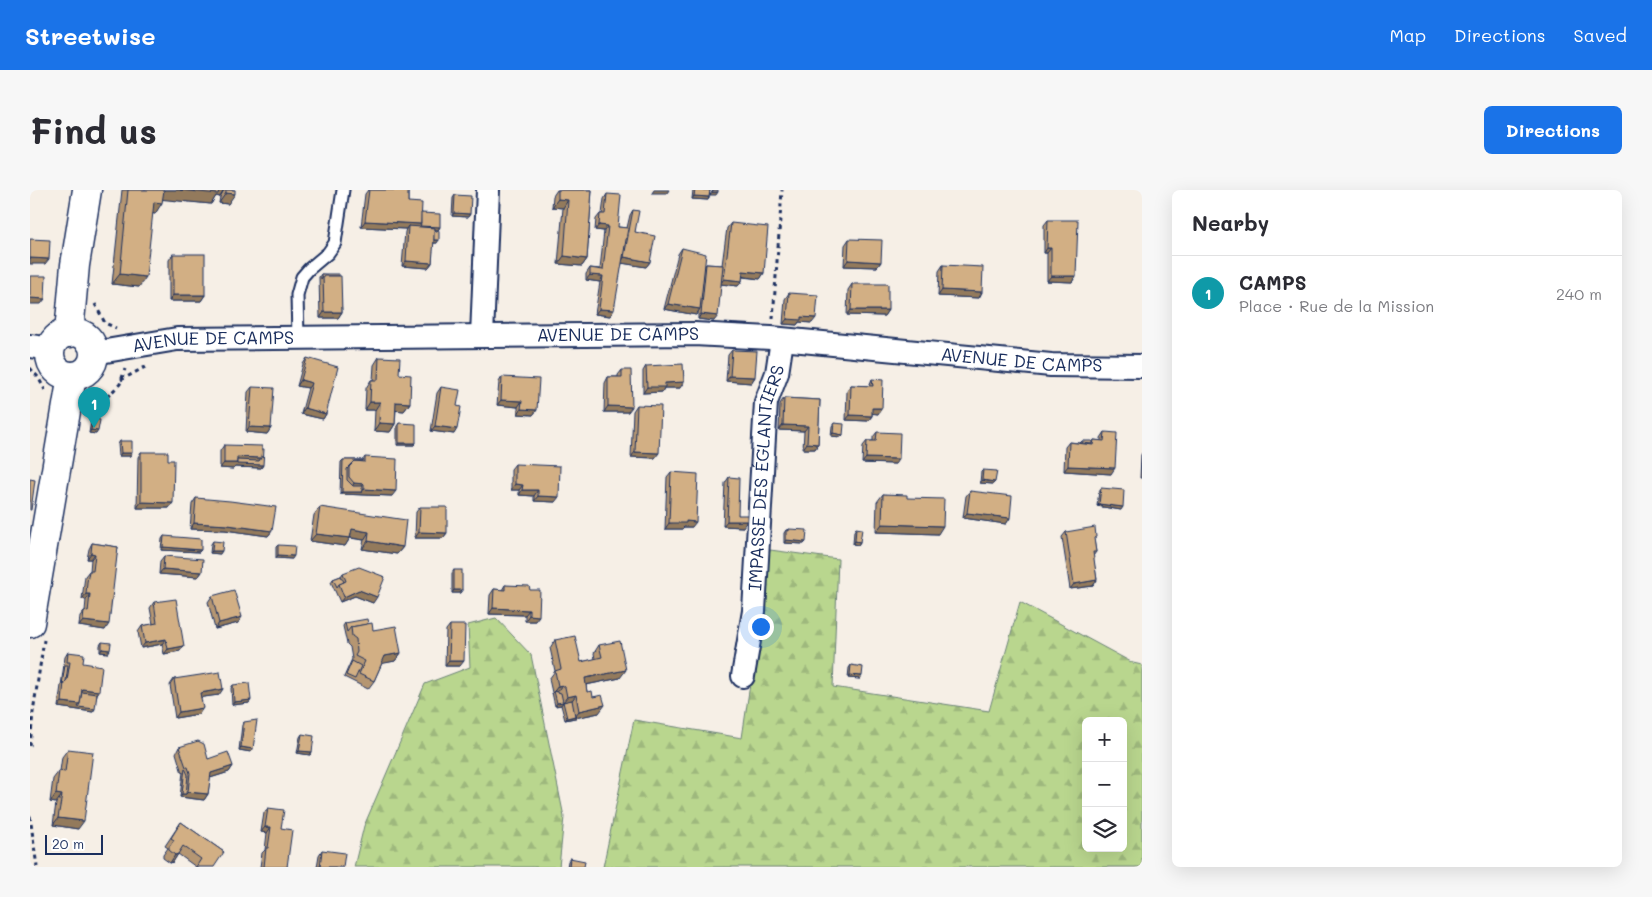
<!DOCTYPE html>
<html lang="en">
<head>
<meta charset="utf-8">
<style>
	body { margin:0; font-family:Mali,sans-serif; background:#f7f7f7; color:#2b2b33 }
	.controls { position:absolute; right:15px; bottom:15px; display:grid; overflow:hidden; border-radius:8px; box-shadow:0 5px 20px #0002 }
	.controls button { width:45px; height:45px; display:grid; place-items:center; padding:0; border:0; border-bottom:1px solid #e1e1e2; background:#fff; color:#2b2b33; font:25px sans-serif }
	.scale { position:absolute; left:15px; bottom:12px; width:58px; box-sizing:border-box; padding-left:5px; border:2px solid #1b2f5e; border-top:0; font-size:14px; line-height:18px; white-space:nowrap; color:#1b2f5e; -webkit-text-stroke:4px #fff; paint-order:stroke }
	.you { position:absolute; left:730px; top:436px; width:18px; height:18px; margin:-12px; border:4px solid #fff; border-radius:50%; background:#1a73e8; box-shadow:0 0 0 8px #1a73e833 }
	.badge { display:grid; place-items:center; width:32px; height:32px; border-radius:50%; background:#1a73e8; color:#fff; font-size:16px; font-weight:700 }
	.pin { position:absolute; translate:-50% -41px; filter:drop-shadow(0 1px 2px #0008) }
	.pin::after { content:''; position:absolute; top:26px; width:18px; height:15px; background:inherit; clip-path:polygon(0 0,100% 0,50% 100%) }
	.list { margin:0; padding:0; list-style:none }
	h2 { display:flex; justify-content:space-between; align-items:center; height:65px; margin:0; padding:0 20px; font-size:21px }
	h2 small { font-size:16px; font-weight:400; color:#7c7c81 }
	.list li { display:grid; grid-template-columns:32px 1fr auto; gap:15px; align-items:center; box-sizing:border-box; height:75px; padding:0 20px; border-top:1px solid #e1e1e2 }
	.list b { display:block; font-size:19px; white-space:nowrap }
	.list p { margin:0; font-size:16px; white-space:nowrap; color:#7c7c81 }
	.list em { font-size:16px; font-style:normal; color:#7c7c81 }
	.icon { flex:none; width:28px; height:28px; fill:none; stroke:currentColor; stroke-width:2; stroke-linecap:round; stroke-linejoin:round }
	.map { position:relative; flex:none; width:1112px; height:677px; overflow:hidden; border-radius:8px }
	header { display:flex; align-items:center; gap:30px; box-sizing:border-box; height:70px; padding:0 25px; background:#1a73e8; color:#fff }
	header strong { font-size:24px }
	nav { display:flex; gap:28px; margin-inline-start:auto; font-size:18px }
	.intro { display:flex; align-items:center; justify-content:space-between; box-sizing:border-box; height:120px; padding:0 30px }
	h1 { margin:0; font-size:35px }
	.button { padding:12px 22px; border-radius:8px; background:#1a73e8; color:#fff; font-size:18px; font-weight:700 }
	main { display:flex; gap:30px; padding:0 30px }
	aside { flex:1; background:#fff; border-radius:8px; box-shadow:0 5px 20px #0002 }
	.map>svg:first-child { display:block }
	.forest { fill:url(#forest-firs); stroke:#6a8276; fill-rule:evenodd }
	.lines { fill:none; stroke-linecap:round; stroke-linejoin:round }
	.lane-casing { stroke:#1b2f5e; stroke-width:15 }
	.street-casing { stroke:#1b2f5e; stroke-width:26 }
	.secondary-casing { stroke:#1b2f5e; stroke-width:31 }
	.path { stroke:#1b2f5e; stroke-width:3; stroke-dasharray:4 4; stroke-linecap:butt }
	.lane { stroke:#fff; stroke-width:11 }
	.street { stroke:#fff; stroke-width:22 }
	.secondary { stroke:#fff; stroke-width:28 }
	.wall { fill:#b59672; stroke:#1b2f5e }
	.shaded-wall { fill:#937a5c; stroke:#1b2f5e }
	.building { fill:#d2af84; stroke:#1b2f5e }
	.labels { text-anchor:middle; stroke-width:4.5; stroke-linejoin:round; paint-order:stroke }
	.street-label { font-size:18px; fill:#1b2f5e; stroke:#fff }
</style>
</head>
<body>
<header>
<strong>Streetwise</strong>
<nav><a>Map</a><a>Directions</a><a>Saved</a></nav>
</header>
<div class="intro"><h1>Find us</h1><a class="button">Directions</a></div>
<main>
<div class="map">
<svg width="1112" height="677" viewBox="0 0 1112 677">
	<defs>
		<pattern id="forest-firs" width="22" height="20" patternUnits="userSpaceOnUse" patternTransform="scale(1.25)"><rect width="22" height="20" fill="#b9d68e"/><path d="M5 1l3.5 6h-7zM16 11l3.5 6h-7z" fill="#9eb87d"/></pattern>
	</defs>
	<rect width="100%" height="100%" fill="#f6efe6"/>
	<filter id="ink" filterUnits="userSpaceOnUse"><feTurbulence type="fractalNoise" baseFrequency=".02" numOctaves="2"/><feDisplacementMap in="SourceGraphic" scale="10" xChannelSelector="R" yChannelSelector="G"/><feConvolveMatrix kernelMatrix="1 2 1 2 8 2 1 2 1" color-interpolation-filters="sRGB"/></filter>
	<g filter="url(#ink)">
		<g class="forest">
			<path d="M740,360L808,369L803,497L959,521L990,412L1103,473L1112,475V677H573L604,530L712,548ZM1056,531H1093V658H1056Z"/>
			<path d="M466,428L501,465L534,627L529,677H324L334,636L395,494L440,477L438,435Z"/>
		</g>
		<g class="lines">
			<defs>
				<path id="lane" d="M268,148L267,105L272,87L279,79L298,63L305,53L313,0"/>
				<g id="street">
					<path d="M452,146L458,0"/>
					<path d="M0,156L21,159"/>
					<path id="s1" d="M64,163L147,149L664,144L741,148L1021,175L1112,176"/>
					<path id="s2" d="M713,486L724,421L736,212L747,183L752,150"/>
				</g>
				<g id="secondary">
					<circle cx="42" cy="164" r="22"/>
					<path d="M39,143L45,75L57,0"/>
					<path d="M0,433L42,186"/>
				</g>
			</defs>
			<use href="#lane" class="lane-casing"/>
			<use href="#street" class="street-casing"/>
			<use href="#secondary" class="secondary-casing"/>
			<g class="path">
				<path d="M65,114L75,133L86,138"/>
				<path d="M743,129L752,0"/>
				<path d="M0,178L8,187L15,200"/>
				<path d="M91,190L117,176"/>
				<path d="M60,224L90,194L95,179"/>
				<path d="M0,556L3,522L14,450"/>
				<path d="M0,626L7,677"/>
			</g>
			<use href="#lane" class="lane"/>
			<use href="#street" class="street"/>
			<use href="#secondary" class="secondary"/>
		</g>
		<g class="wall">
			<path d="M92,0H205L198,14L189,13L190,7L186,6L181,14L133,9L125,24L122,23L109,97L82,94Z"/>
			<path d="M338,0H378V12L410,37L408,40H404L407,53H403L402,73L398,78L372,76L375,42L376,39L331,37L335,4Z"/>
			<path d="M527,0H562L557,69L552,76L528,74L533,18L522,17L523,6Z"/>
			<path d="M663,0H680L679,7L678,10L662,9Z"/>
			<path d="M577,4L588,37L597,38L600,25L603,20L605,42L620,72L616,77L592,73L580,126L565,124L570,92L556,90V84L560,78L570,79L574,41L565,40L566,29L570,24H572L574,9Z"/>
			<path d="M425,5L440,24L438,27L422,26L423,8Z"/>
			<path d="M1018,30L1046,86L1042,92L1017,91V63H1014V35Z"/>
			<path d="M701,33L734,83L730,89L712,87V91L708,96L691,94L684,131L668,129V121L666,125L634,119L648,64L652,58L675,76L676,74L692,75L697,38Z"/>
			<path d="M819,49L851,72L847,77L814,76L815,55Z"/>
			<path d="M143,64L175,105L171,111H139V70Z"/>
			<path d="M913,75L952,102L949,108L908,106L909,81Z"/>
			<path d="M291,84L309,86L312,122L308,128H290L289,87Z"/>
			<path d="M822,94L858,120L854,126L817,125L818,100Z"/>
			<path d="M759,103L782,133L769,132L767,135L753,134L755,109Z"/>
			<path d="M702,160L725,187L721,193L696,191L698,165Z"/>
			<path d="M349,167L380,213L374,221L366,220L365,234L360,242L344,241L345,220H335L336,198L341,190H343L344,175Z"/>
			<path d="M277,168L296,224L293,229L271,224L278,198L267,196L273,174Z"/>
			<path d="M616,176L650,198H634L632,202L613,203V181Z"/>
			<path d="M592,180L598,222H574L575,193L578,187H588V185Z"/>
			<path d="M472,187L507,220L503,225L488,224V217L467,215L469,192Z"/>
			<path d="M842,189L848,224L842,223V226L838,231L816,230L817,201L821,195L839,196Z"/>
			<path d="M222,197L241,238L237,244L216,242L218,202Z"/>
			<path d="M411,197L424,244L401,241L407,203Z"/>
			<path d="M754,208L790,210L788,254L785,259H773L774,241L749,240L750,214Z"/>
			<path d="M607,215L625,268L601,267L603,221Z"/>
			<path d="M63,228L66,244L59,243L61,231Z"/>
			<path d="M369,233L386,253L384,255H367V236Z"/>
			<path d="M804,233L813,245L811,247L801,246L802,236Z"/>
			<path d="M847,242L865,274L832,273L833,256L837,251H843V247Z"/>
			<path d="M1075,242L1081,284L1034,281L1035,257L1039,252L1050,253L1052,251L1062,253L1064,250L1071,251V248Z"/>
			<path d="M90,251L100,266H89L88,254Z"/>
			<path d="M194,255L233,275L231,278L205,277L203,279L190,278V261Z"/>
			<path d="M111,262L138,270L139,318H107L108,267Z"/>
			<path d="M1112,263V288H1110L1111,265Z"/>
			<path d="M335,267L362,306L310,304L311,272L313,270H333Z"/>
			<path d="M485,274L525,312L504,311V306L489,305V300H481V279Z"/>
			<path d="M953,280L965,292L963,294L950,293L951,282Z"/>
			<path d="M641,282L662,337H654L652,339H635L637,287Z"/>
			<path d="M699,287L708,325L713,337L693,336L695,293Z"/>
			<path d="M1071,298L1091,320L1067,316L1069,301Z"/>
			<path d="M940,301L980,328L976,334L933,328L936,306Z"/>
			<path d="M853,304L877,308L908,344L846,342L847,312Z"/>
			<path d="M166,308L242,341L238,346L195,340L160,339L162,314Z"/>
			<path d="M290,317L373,357L367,364L332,359L334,350L320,348L315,356L280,351L284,325Z"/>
			<path d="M390,317L417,343L413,348H385L386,322Z"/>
			<path d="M826,338L830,352L828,355L823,354L824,341Z"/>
			<path d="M759,339L776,352L774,354L754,353V343L756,340H758Z"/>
			<path d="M1036,342L1064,350L1066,362L1063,366L1067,390L1063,396L1040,399L1032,347Z"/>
			<path d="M134,346L169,362L131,360L132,349Z"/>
			<path d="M183,351L190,364L180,363L181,354Z"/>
			<path d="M62,353L88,357L75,440L49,436L50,426L54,421H55L56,410L52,409L55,386L59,381H60L61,369H57L59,359Z"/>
			<path d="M248,355L262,369L246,368V357Z"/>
			<path d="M134,366L172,382L168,387L129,384L130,371Z"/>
			<path d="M424,380L432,400L430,403H422V383Z"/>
			<path d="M313,383L343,413L325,406L310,412L301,392L303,389L311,386Z"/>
			<path d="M475,395L500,400L505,431H495V425L459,424L460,405L464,399L472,400Z"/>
			<path d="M182,406L208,433L185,439L178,412Z"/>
			<path d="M124,412L150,461L134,464L132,454L111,458L108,442L112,436L123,434L120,418Z"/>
			<path d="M315,433L338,434L343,440L371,463L365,471L352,473L344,491L338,499L314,487L322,469L320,457L317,454L313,436Z"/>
			<path d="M420,435L430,476H415L416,440Z"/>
			<path d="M525,450L551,472L565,469L564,463L569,455L590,488L556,495L557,502L563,507L569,523L535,530L531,515L525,516L519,489L525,481L520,458Z"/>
			<path d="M72,452L78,463L70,462V455Z"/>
			<path d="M38,462L53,473L69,501L67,504L63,522L28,517L35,467Z"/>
			<path d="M821,475L830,489L818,488L819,478Z"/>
			<path d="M144,489L189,505L171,507L169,524L145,528L140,495Z"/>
			<path d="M203,495L221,510L219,513L202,515L201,498Z"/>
			<path d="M214,532L223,559L221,562L209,560L212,535Z"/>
			<path d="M272,544L282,562L280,565L267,563L270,547Z"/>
			<path d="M149,557L178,569L203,576L199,582L180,588L178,604L174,610L150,607L153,582L152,583L146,563Z"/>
			<path d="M38,559L48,639L23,635L26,613L20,612L23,589L29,581H30L32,567Z"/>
			<path d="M238,618L251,638L257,677H230L232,663L235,660L237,643L231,642L234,623Z"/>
			<path d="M151,632L194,662L166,677L148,664L143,672L140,673L133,668V665L138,658L135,656Z"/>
			<path d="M292,660L313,677H287L289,665Z"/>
			<path d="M540,668L554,677H537L538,671Z"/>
		</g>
		<g class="shaded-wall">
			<path d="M133,0H194L190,7L186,6L181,14L127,9Z"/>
			<path d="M624,0H639L637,3H622Z"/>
			<path d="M682,2H688L686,5H680Z"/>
			<path d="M196,3L205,4L198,14L189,13Z"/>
			<path d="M664,6L679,7L678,10L662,9Z"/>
			<path d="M528,9L538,10L533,18L522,17Z"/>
			<path d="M124,12L132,13L125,24L116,23Z"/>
			<path d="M424,23L440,24L438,27L422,26Z"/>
			<path d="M335,31L391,34L410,37L408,40L388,39L378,36L376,39L331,37Z"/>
			<path d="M569,35L578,36L574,41L565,40Z"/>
			<path d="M402,50H409L407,53H400Z"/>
			<path d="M1017,58H1021L1017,63H1014Z"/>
			<path d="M534,66L557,69L552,76L528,74Z"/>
			<path d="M594,67L620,72L616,77L591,73Z"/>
			<path d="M0,68L19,69L15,74H0Z"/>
			<path d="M818,70L851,72L847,77L814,76Z"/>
			<path d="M376,71L402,73L398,78L372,76Z"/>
			<path d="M713,81L734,83L730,89L709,86Z"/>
			<path d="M90,84L116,87L109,97L82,94Z"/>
			<path d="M560,85L573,86L570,92L556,90Z"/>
			<path d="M1021,86H1046L1042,92L1017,91Z"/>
			<path d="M694,89L712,91L708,96L690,94Z"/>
			<path d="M912,100L952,102L949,108L908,106Z"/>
			<path d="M143,105H175L171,111H139Z"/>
			<path d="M0,108L15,109L11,114H0Z"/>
			<path d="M638,114L670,119L666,125L634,119Z"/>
			<path d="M569,119L584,120L580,126L565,124Z"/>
			<path d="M821,120H858L854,126L817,125Z"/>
			<path d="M294,122H312L308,128H290Z"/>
			<path d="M671,124L688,126L684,131L668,129Z"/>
			<path d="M771,127L786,128L782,133L769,132L767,135L753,134L757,129Z"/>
			<path d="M700,186L725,187L721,193L696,191Z"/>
			<path d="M271,190L282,193L278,198L267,196Z"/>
			<path d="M654,192L650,198H634L632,202L613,203L617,197L635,193Z"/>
			<path d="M471,210L492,211L488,217L467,215Z"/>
			<path d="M340,212H350L345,220H335Z"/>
			<path d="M366,212L380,213L374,221L360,220Z"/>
			<path d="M578,216L602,217L598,222H574Z"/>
			<path d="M275,218L296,224L293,229L271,224Z"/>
			<path d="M842,218H852L848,224L838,223Z"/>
			<path d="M491,219L507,220L503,225L488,224Z"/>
			<path d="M820,225L842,226L838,231L816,230Z"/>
			<path d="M349,233L365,234L360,242L344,241Z"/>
			<path d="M753,235L778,236L774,241L749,240Z"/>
			<path d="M405,236L427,239L424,244L401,241Z"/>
			<path d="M219,237L241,238L237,244L216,242Z"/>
			<path d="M61,240L68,241L66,244L59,243Z"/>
			<path d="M803,243L813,245L811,247L801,246Z"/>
			<path d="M369,253H386L384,255H367Z"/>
			<path d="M777,253L788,254L785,259H773Z"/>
			<path d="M605,262L629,263L625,268L601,267Z"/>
			<path d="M91,263H102L100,266H89Z"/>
			<path d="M207,267L231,268L228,273L206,270Z"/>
			<path d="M836,268L869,269L865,274L832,273Z"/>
			<path d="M194,273H207L233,275L231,278L205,277L203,279L190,278Z"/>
			<path d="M1038,276L1085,278L1081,284L1034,281Z"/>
			<path d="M952,290L965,292L963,294L950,293Z"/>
			<path d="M324,293L334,294L330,299H321Z"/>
			<path d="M485,294L493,295L489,300H481Z"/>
			<path d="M334,299L366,301L362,306L310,304L312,302H332Z"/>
			<path d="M492,300H508L504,306L489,305Z"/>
			<path d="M508,306L529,307L525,312L504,311Z"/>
			<path d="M111,312L143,313L139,318H107Z"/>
			<path d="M1069,314L1093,317L1091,320L1067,316Z"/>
			<path d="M937,323L980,328L976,334L933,328Z"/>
			<path d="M656,331L666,332L662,337H654L652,339H635L639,333Z"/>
			<path d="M697,331H717L713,337L693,336Z"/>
			<path d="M164,333L198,335L242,341L238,346L195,340L160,339Z"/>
			<path d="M852,334L913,336L908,344L846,342Z"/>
			<path d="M322,339L339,342L334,350L316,347Z"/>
			<path d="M389,342L417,343L413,348H385Z"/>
			<path d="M286,344L320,348L315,356L280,351Z"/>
			<path d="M756,350L776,352L774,354L754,353Z"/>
			<path d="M338,351L373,357L367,364L332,359Z"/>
			<path d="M825,351L830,352L828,355L823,354Z"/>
			<path d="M133,357L171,360L169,362L131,360Z"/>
			<path d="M182,361H192L190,364L180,363Z"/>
			<path d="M61,363L65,364L61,369H57Z"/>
			<path d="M248,365L264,366L262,369L246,368Z"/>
			<path d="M133,379L172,382L168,387L129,384Z"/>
			<path d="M1067,390L1063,396L1040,399L1044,394Z"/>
			<path d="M329,400L347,407L343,413L325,406L310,412L314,407Z"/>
			<path d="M424,400H432L430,403H422Z"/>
			<path d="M56,404H60L56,410L52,409Z"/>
			<path d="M463,418L499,420L495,425L459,424Z"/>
			<path d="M499,425L509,426L505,431H495Z"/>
			<path d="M212,427L208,433L185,439L189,433Z"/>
			<path d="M53,431L79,434L75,440L49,436Z"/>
			<path d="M136,449L132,454L111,458L115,453Z"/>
			<path d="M154,456L150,461L134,464L138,459Z"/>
			<path d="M72,459L80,460L78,463L70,462Z"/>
			<path d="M371,463L365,471L350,474L355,466Z"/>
			<path d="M419,471H434L430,476H415Z"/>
			<path d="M596,480L590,488L550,496L555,488Z"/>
			<path d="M820,485L832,486L830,489L818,488Z"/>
			<path d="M532,495L526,503L524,501L522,504L528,496Z"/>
			<path d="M52,499L69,501L65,507L50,505Z"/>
			<path d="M193,499L189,505L167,508L170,503Z"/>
			<path d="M546,505L540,513L533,512L537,507Z"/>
			<path d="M221,510L219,513L202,515L204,512Z"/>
			<path d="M32,512L50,514L65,519L63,522L28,517Z"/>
			<path d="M533,512L531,515L525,516L527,513Z"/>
			<path d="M575,515L569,523L535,530L537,528L545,526L549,521Z"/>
			<path d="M173,518L169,524L145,528L149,522Z"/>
			<path d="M211,557L223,559L221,562L209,560Z"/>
			<path d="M269,561L282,562L280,565L267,563Z"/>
			<path d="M203,576L199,582L177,589L181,583Z"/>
			<path d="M158,602L178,604L174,610L150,607L152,604H156Z"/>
			<path d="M26,604L32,605L26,613L20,612Z"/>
			<path d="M28,628L54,631L48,639L23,635Z"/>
			<path d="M235,637H241L237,643L231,642Z"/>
			<path d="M148,664L143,672L140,673L145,665Z"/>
		</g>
		<g class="building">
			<path d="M98,0H134L132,13L124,12L116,87L90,84Z"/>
			<path d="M150,0H189L188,4Z"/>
			<path d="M196,0H205V4L196,3Z"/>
			<path d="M339,0H378V12L392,13L391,34L335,31Z"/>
			<path d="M528,0H562L557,69L534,66L538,10L528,9Z"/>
			<path d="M665,0H680L679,7L664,6Z"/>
			<path d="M683,0H688V2H682Z"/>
			<path d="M577,4L591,5L588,37L598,38L584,120L569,119L573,86L560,85V78L573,80L578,36L569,35L570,24H575Z"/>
			<path d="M425,5L441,6L440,24L424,23Z"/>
			<path d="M603,20L609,21L605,42L625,46L620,72L594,67Z"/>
			<path d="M391,23L410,24V37L390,36L391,34Z"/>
			<path d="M1018,30H1048L1046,86H1021V58H1017Z"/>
			<path d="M701,33L738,37L734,83L713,81L712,91L694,89Z"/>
			<path d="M378,36L405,38L402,73L376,71Z"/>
			<rect x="404" y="41" width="5" height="9"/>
			<path d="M0,49L20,50L19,69L0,68Z"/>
			<path d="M819,49L852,50L851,72L818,70Z"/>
			<path d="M652,58L676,64L670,119L638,114Z"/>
			<rect x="143" y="64" width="32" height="41"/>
			<path d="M676,74L693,75L688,126L671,124Z"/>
			<path d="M913,75L953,77L952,102L912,100Z"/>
			<path d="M291,84H309V86H293L291,89Z"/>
			<path d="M0,86H16L15,109L0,108Z"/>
			<path d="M293,86H311L312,122H294Z"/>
			<path d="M822,94H858V120H821Z"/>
			<path d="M759,103L788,105L786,128L771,127V130L757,129Z"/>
			<path d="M702,160L727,161L725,187L700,186Z"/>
			<path d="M349,167L370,168L369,184L381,185L380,213L366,212L365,234L349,233L350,212H340L341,190H348Z"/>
			<path d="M277,168L308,177L296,224L275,218L282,193L271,190Z"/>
			<path d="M653,174L654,192L635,193V197H617L616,176Z"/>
			<path d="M592,180H601L602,217L578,216V187H592Z"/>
			<path d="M472,187L509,189L507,220L491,219L492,211L471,210Z"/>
			<path d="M842,189L853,190L852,218H842V226L820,225L821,195L843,196Z"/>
			<path d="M222,197L244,198L241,238L219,237Z"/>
			<path d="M411,197L430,200L427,216L431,217L427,239L405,236Z"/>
			<path d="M754,208L790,210L788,254L777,253L778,236L753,235Z"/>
			<path d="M607,215L631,216L629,263L605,262Z"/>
			<path d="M63,228L70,230L68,241L61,240Z"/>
			<path d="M369,233L386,234V253H369Z"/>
			<path d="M804,233L814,234L813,245L803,243Z"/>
			<path d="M847,242L870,243L869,269L836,268L837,251H846Z"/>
			<path d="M1075,242L1087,243L1085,278L1038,276L1039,252L1063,255L1064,250L1074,251Z"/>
			<path d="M90,251H102V263H91Z"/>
			<path d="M1052,251H1062V254L1052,253Z"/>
			<path d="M194,255L232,256L231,268L207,267V273H194Z"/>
			<path d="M232,259H234L233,275L207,274V270L229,271L231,268Z"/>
			<path d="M111,262H138V270H144L143,313L111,312Z"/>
			<path d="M335,267L367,269L366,301L334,299V294L324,293L319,287V277L325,271L335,272Z"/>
			<path d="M313,270H333V271H325L317,279V290L323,296H332V302H312Z"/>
			<path d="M485,274L530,276L529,307L508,306V300H492L493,295L485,294Z"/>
			<path d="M953,280L967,281L965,292L952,290Z"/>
			<path d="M641,282L668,284L666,332L656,331V333H639Z"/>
			<path d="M699,287L709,288L708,325H717V331H697Z"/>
			<path d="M0,289L5,290L1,320H0Z"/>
			<path d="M1071,298L1094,300L1093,317L1069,314Z"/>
			<path d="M940,301L982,306L980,328L937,323Z"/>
			<path d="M853,304L877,305V308L914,309L913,336L852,334Z"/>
			<path d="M166,308L200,311L246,317L242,341L198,335L164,333Z"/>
			<path d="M290,317L376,330L373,357L338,351L339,342L322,339L320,348L286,344Z"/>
			<path d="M390,317H417V343L389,342Z"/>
			<path d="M1065,337L1066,347L1064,348L1066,362H1063L1067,390L1044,394L1036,342Z"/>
			<path d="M826,338L832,339L830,352L825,351Z"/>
			<path d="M759,339L777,340L776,352L756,350V340L759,341Z"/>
			<path d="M134,346L171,349V360L133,357Z"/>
			<path d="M183,351L193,352L192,361H182Z"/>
			<path d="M62,353L88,357L79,434L53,431L54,421L58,422L60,404H56L57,392L59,381H63L65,364L61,363Z"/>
			<path d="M248,355L265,356L264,366L248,365Z"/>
			<path d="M134,366L173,369L172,382L133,379Z"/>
			<path d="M329,377L355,387L347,407L329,400L314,407L309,394L316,391L313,383Z"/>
			<rect x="424" y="380" width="8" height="20"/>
			<path d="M311,386L314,392L309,394L307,397L303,389Z"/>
			<path d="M475,395L499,396L500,400H510L509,426L499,425V420L463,418L464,399L475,400Z"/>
			<path d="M204,400L212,427L189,433L182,406Z"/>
			<path d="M146,409L154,456L138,459L136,449L115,453L112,436L127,433L124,412Z"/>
			<path d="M337,429L338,434L321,437L317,442L315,433Z"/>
			<path d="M342,433L343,440L366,436L371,463L355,466L344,491L329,484L335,471L325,466L327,462L326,449L322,446L321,437Z"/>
			<path d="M420,435H435L434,471H419Z"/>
			<path d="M545,446L551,472L572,467L569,455L590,451L596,480L555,488L557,502L562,501L563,507L572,505L575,515L549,521L546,505L537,507L535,497L532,495L528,496L525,481L531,479L525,450Z"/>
			<path d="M72,452L81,453L80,460L72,459Z"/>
			<path d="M38,462L54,464L53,473L72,476L69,501L52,499L50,514L32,512L34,492L37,490L40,472H37Z"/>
			<path d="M322,471L331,476L325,489L316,485Z"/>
			<path d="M35,475H38L36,491L32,495Z"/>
			<path d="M821,475L833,477L832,486L820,485Z"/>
			<path d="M190,482L193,499L170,503L173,518L149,522L144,489Z"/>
			<path d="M219,493L221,510L204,512L203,495Z"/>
			<path d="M524,501L531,503L533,512L527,513Z"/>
			<path d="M52,502L67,504L65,519L48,517L50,514Z"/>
			<path d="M542,510L545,526L537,528L533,512Z"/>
			<path d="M227,530L223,559L211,557L214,532Z"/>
			<path d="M272,544L284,546L282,562L269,561Z"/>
			<path d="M168,551L174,554L178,569L198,562L203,576L181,583L178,604L158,602L160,583L158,577H156L149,557Z"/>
			<path d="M38,559L63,562L54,631L28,628L32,605L26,604L29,581L35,582Z"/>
			<path d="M155,578L158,585L156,604H152Z"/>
			<path d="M238,618L254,620L251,638L262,640L257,677H234L236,658H238L241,637H235Z"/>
			<path d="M151,632L194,662L184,677H166L171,669L153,656L148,664L145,665L139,660V657L144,650L141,648Z"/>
			<path d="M292,660L315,663L313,677H290Z"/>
			<path d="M540,668L555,671L554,677H539Z"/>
		</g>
	</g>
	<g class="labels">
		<g class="street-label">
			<text dy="6" stroke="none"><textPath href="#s1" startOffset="525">AVENUE DE CAMPS</textPath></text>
			<text dy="6" stroke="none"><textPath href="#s1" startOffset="120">AVENUE DE CAMPS</textPath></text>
			<text dy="6" stroke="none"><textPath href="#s1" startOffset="930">AVENUE DE CAMPS</textPath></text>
			<text dy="6" stroke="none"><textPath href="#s2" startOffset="200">IMPASSE DES ÉGLANTIERS</textPath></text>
		</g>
	</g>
</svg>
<div class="controls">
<button>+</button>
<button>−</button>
<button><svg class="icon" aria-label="layers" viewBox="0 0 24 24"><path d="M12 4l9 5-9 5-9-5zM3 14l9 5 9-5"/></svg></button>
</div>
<div class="scale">20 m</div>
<div class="you"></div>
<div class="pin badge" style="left:64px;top:238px;background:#0f9aa8">1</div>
</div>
<aside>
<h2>Nearby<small></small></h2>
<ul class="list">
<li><span class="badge" style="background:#0f9aa8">1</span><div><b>CAMPS</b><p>Place · Rue de la Mission</p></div><em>240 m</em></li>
</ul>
</aside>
</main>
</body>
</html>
